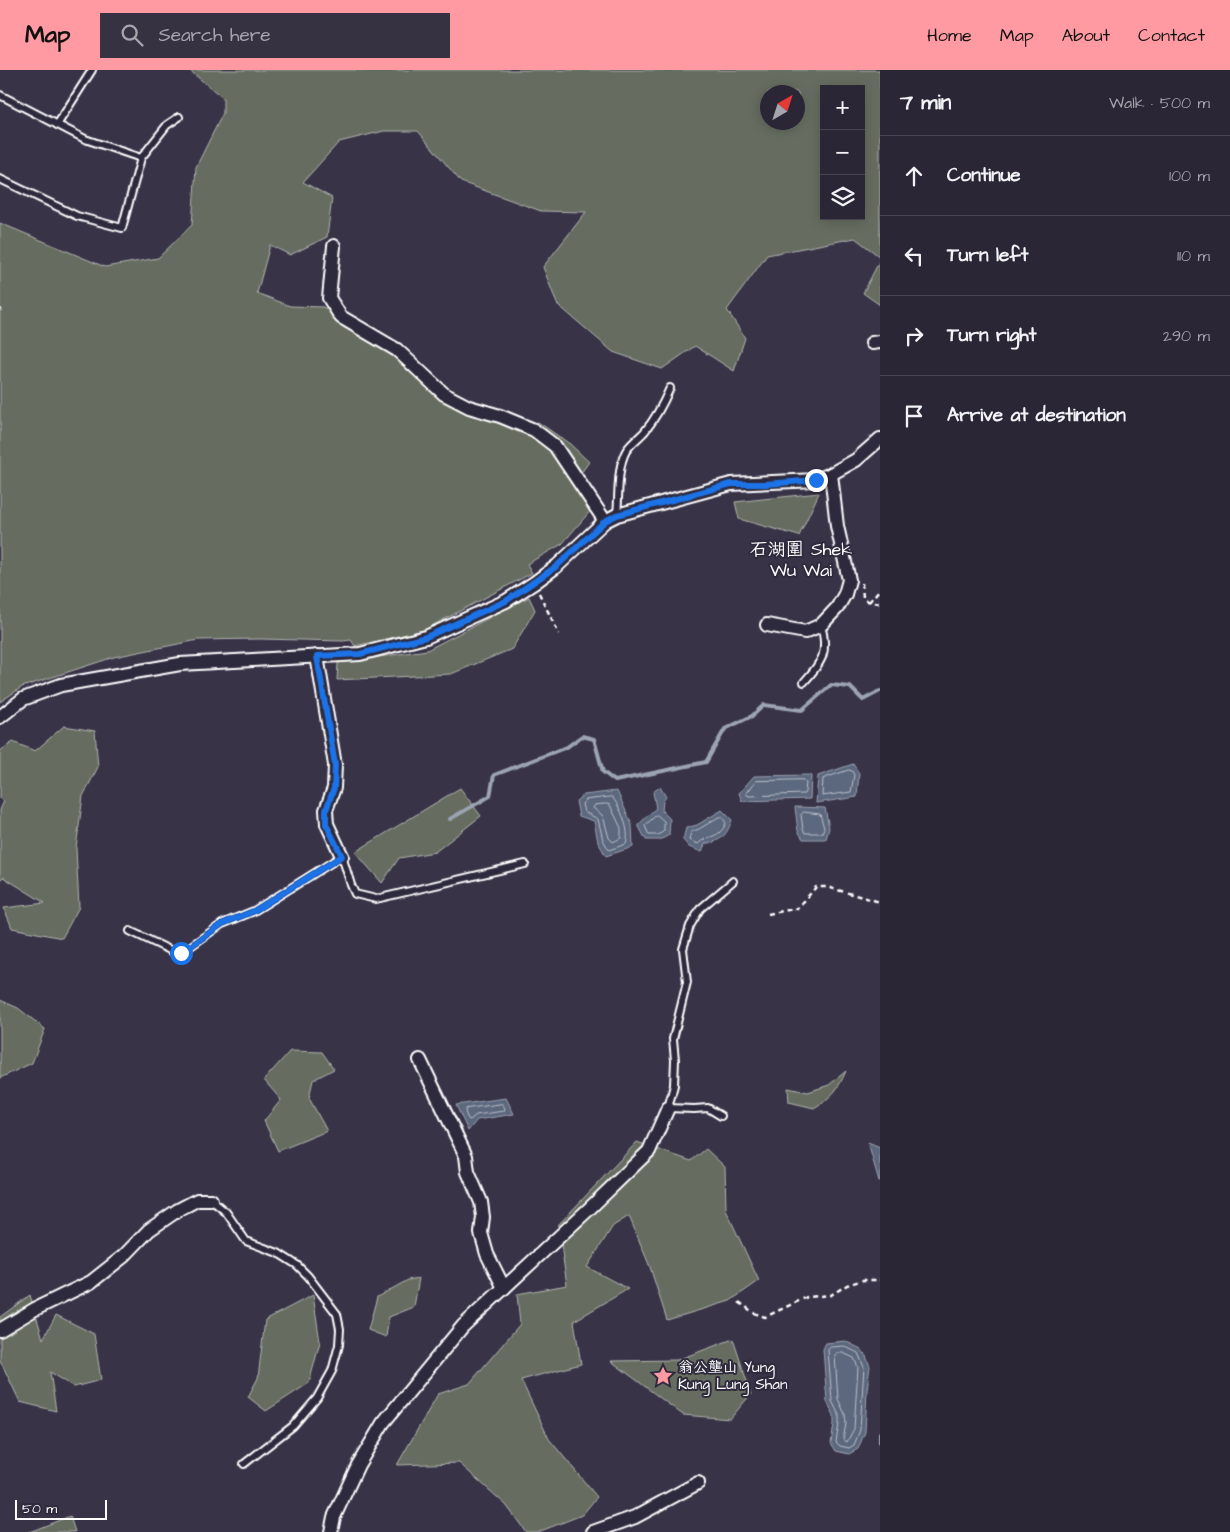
<!DOCTYPE html>
<html lang="en">
<head>
<meta charset="utf-8">
<style>
	body { margin:0; font-family:"Architects Daughter","LXGW WenKai TC",sans-serif; background:#373242; color:#f1f3f6 }
	.controls { position:absolute; right:15px; top:15px; display:grid; overflow:hidden; border-radius:0px; box-shadow:0 2px 12px #0003 }
	.controls button { width:45px; height:45px; display:grid; place-items:center; padding:0; border:0; border-bottom:1px solid #474351; background:#2b2636; color:#f1f3f6; font:25px sans-serif }
	.compass { position:absolute; left:760px; top:15px; width:45px; height:45px; border-radius:50%; background:#2b2636; box-shadow:0 2px 12px #0003; rotate:39deg }
	.scale { position:absolute; left:15px; bottom:12px; width:92px; box-sizing:border-box; padding-left:5px; border:2px solid #fff; border-top:0; font-size:14px; line-height:18px; white-space:nowrap; color:#fff; -webkit-text-stroke:4px #2f2a3d; paint-order:stroke }
	.stop { position:absolute; width:15px; height:15px; margin:-11px; border:4px solid #1a73e8; border-radius:50%; background:#fff }
	.stop.end { background:#1a73e8; border-color:#fff; box-shadow:0 1px 5px #0008 }
	.list { margin:0; padding:0; list-style:none }
	h2 { display:flex; justify-content:space-between; align-items:center; height:65px; margin:0; padding:0 20px; font-size:21px }
	h2 small { font-size:16px; font-weight:400; color:#a6a5ad }
	.list li { display:grid; grid-template-columns:32px 1fr auto; gap:15px; align-items:center; box-sizing:border-box; height:80px; padding:0 20px; border-top:1px solid #474351 }
	.list b { display:block; font-size:19px; white-space:nowrap }
	.list em { font-size:16px; font-style:normal; color:#a6a5ad }
	.icon { flex:none; width:28px; height:28px; fill:none; stroke:currentColor; stroke-width:2; stroke-linecap:round; stroke-linejoin:round }
	.map { position:relative; flex:none; width:880px; height:1462px; overflow:hidden }
	header { display:flex; align-items:center; gap:30px; box-sizing:border-box; height:70px; padding:0 25px; background:#ff9aa2; color:#111 }
	header strong { font-size:24px }
	nav { display:flex; gap:28px; margin-inline-start:auto; font-size:18px }
	.search { width:350px; height:45px; background:#373242; display:flex; align-items:center; gap:12px; box-sizing:border-box; padding:0 18px; border-radius:0px; color:#a6a5ad; font-size:19px }
	main { display:flex }
	aside { flex:1; background:#2b2636 }
	.map>svg:first-child { display:block }
	.green { fill:#666d60; stroke:#b2b6b0; fill-rule:evenodd }
	.water { fill:#5b677e; stroke:#9da4b2 }
	.lines { fill:none; stroke-linecap:round; stroke-linejoin:round }
	.shore { stroke:#bdc2cb; stroke-width:1 }
	.stream { stroke:#9da4b2; stroke-width:4 }
	.lane-casing { stroke:#fff; stroke-width:10 }
	.street-casing { stroke:#fff; stroke-width:16 }
	.path { stroke:#fff; stroke-width:2.5; stroke-dasharray:5 4; stroke-linecap:butt }
	.lane { stroke:#2f2a3d; stroke-width:6 }
	.street { stroke:#2f2a3d; stroke-width:12 }
	.route { stroke:#1a73e8; stroke-width:6 }
	.labels { text-anchor:middle; stroke-width:4; stroke-linejoin:round; paint-order:stroke }
	.poi-label { font-size:15px; fill:#fff; stroke:#2f2a3d; text-anchor:start }
	.quarter-label { font-size:18px; fill:#fff; stroke:#2f2a3d }
</style>
</head>
<body>
<header>
<strong>Map</strong>
<div class="search"><svg class="icon" aria-label="search" viewBox="0 0 24 24"><circle cx="10" cy="10" r="6"/><path d="M15 15l6 6"/></svg>Search here</div>
<nav><a>Home</a><a>Map</a><a>About</a><a>Contact</a></nav>
</header>
<main>
<div class="map">
<svg width="880" height="1462" viewBox="0 0 880 1462">
	<rect width="100%" height="100%" fill="#393348"/>
	<filter id="ink" filterUnits="userSpaceOnUse"><feTurbulence type="fractalNoise" baseFrequency=".02" numOctaves="2"/><feDisplacementMap in="SourceGraphic" scale="10" xChannelSelector="R" yChannelSelector="G"/><feConvolveMatrix kernelMatrix="1 2 1 2 8 2 1 2 1" color-interpolation-filters="sRGB"/></filter>
	<g filter="url(#ink)">
		<g class="green">
			<path d="M189,0H880V187L855,168L767,185L727,240L745,268L734,301L695,276L662,299L613,282L557,234L543,197L586,142L541,141L461,112L418,61H384L339,72L303,112L332,128L327,167L290,185L270,175L257,223L290,236L323,237L352,256L387,275L455,336L519,358L538,352L570,374L589,392L575,411L592,439L562,474L527,494L532,503L424,560L355,576L351,570L343,571L260,569L198,570L114,587L22,617L0,632V153L105,197L158,188L192,155L196,97L223,43V28ZM824,19H861V146H824ZM768,22H798V52H768Z"/>
			<path d="M880,190V235L863,223Z"/>
			<path d="M819,423L799,466L739,449L735,432Z"/>
			<path d="M529,527L535,540L512,579L451,604L337,610L338,593L427,580Z"/>
			<path d="M64,656L95,661L98,697L83,726L76,778L79,837L62,868L12,858L4,838L45,833L3,807L0,810V740L4,731L0,729V681L13,672L35,681Z"/>
			<path d="M460,718L481,746L435,782L399,788L382,813L355,782Z"/>
			<path d="M0,930L18,938L45,959L32,993L0,1008Z"/>
			<path d="M290,981L322,982L334,999L313,1010L309,1028L327,1061L278,1081L264,1051L281,1030L264,1010Z"/>
			<path d="M846,1001C838,1020 832,1027 814,1038L789,1032L788,1018L808,1022L829,1015Z"/>
			<path d="M637,1072L691,1091L706,1079L725,1097L726,1140L759,1211L730,1231L667,1250L650,1197L629,1146L613,1156L587,1197L628,1219L574,1251L581,1294L521,1310L549,1369L597,1427L582,1445L538,1462H526L506,1435L459,1393L397,1395L438,1324L469,1314L520,1254L517,1224L567,1215L558,1155Z"/>
			<path d="M419,1208L414,1237L389,1247L386,1267L368,1260L377,1227L408,1210Z"/>
			<path d="M30,1225L43,1269L56,1245L94,1264L101,1310L74,1317L50,1302L56,1341L20,1332L0,1290V1247Z"/>
			<path d="M313,1225L320,1272L309,1313L266,1341L248,1327L258,1308L265,1250Z"/>
			<path d="M733,1269L751,1324L730,1349L683,1345L611,1291L677,1290Z"/>
			<path d="M70,1446L75,1462H28L32,1461Z"/>
		</g>
		<g class="water">
			<path d="M853,694L859,703L857,727L816,733L818,706Z"/>
			<path d="M811,705L810,729L742,731L739,723L754,706Z"/>
			<path d="M660,717L666,727L663,731L662,741L670,749L669,765L660,770H646L638,755L656,738L653,722Z"/>
			<path d="M617,721L632,755L633,777L606,786L598,772L594,751L579,746L576,731L584,725Z"/>
			<path d="M795,737L825,738L829,758L826,769H803L798,761Z"/>
			<path d="M722,740L732,750C726,766 722,771 705,774L702,782L689,777L683,770L686,758L697,755Z"/>
			<path d="M506,1028L514,1044L477,1050L468,1061L456,1035Z"/>
			<path d="M868,1073L880,1078V1111H879Z"/>
			<path d="M845,1271L861,1279L865,1284L870,1296L867,1320L865,1362L858,1379L849,1384L836,1381L831,1373L834,1354V1345L827,1332L823,1279L826,1273Z"/>
		</g>
		<g class="lines">
			<g class="shore">
				<path d="M849,700L852,701L854,705L851,722L822,726L823,709Z"/>
				<path d="M803,710L806,713L805,722L804,724L749,726L746,724L756,711Z"/>
				<path d="M612,727C620,736 631,761 626,774L609,780L603,770L598,749L584,742L582,734L586,730Z"/>
				<path d="M607,734L610,735L621,758V768L613,772L609,768L603,746L593,738L595,735Z"/>
				<path d="M804,742L820,744L824,758L822,763H805L803,759L801,745Z"/>
				<path d="M657,745L664,751V761L658,765H649L645,756Z"/>
				<path d="M719,747H722L726,753C719,770 708,764 698,774L689,770L691,762L699,759Z"/>
				<path d="M502,1034L505,1038L504,1041L476,1045L470,1050L468,1049L465,1042L466,1039Z"/>
				<path d="M831,1277L844,1276L858,1283L864,1297L860,1360L854,1375L849,1378L840,1376L836,1372L839,1354V1345L832,1331L828,1280Z"/>
				<path d="M837,1283H843L854,1288L858,1297L854,1359L847,1372L843,1369L846,1354L845,1344L838,1329L835,1285Z"/>
			</g>
			<g class="stream">
				<path d="M450,749L490,726L494,705L567,677L582,666L594,669L603,702L615,711L706,692L725,659L752,646L764,635L802,640L831,615L850,617L863,630L880,621"/>
				<path d="M880,1373V1363"/>
			</g>
			<defs>
				<g id="lane">
					<path d="M0,25L85,69L141,88"/>
					<path d="M57,55L92,0"/>
					<path d="M0,109L77,146L122,158L141,88L167,55L179,47"/>
					<path d="M617,445C619,426 617,397 626,381C631,373 639,368 645,361C656,348 663,334 670,318"/>
					<path d="M804,612C822,592 829,583 821,555"/>
					<path d="M130,861L176,883H181L222,854L254,841L342,786L351,815L355,824L376,829L525,794"/>
					<path d="M721,1046L708,1038L694,1039L668,1038L674,1015L675,990L673,969L687,912L683,879L690,856L700,839L733,811"/>
					<path d="M211,1130L226,1142L246,1171L278,1183L297,1195L308,1206L337,1244L340,1259L339,1275L332,1301L317,1328L293,1356L244,1394"/>
				</g>
				<g id="street">
					<path d="M334,176L329,228L341,247L397,280L444,324L469,337L500,346L534,360L555,376L605,451"/>
					<path d="M872,273L880,272"/>
					<path d="M767,555L805,562L821,555L837,538L845,524L849,510L837,456L831,404"/>
					<path d="M317,586L335,695L334,718L326,740L327,754L342,786"/>
					<path d="M0,647L23,629L61,615L180,594L360,584L426,567L506,531L534,513L557,496L605,451L617,445L731,414L816,410L831,404L856,390L880,369"/>
					<path d="M420,990L466,1086L468,1102L481,1132L483,1147L481,1163L487,1184L504,1218"/>
					<path d="M0,1260L35,1239L91,1212L124,1186L149,1160L178,1140L197,1130H211"/>
					<path d="M331,1462L334,1447L358,1395L383,1353L463,1256L590,1138L649,1081L668,1038"/>
					<path d="M593,1462L635,1447L698,1413"/>
				</g>
			</defs>
			<use href="#lane" class="lane-casing"/>
			<use href="#street" class="street-casing"/>
			<g class="path">
				<path d="M0,239L2,240"/>
				<path d="M862,513L863,528L867,531L880,533"/>
				<path d="M539,523L559,564"/>
				<path d="M869,532L880,519"/>
				<path d="M768,844L798,838L816,817H827L880,832"/>
				<path d="M739,1232L754,1243L765,1247L807,1227L831,1225L847,1215L863,1210H880"/>
			</g>
			<use href="#lane" class="lane"/>
			<use href="#street" class="street"/>
		</g>
	</g>
	<g class="lines" filter="url(#ink)">
		<path class="route" d="M181,883L222,854L254,841L342,786L326,754V740L334,718L335,695L317,586L360,584L426,567L506,531L557,496L605,451L617,445L731,414H766L816,410"/>
	</g>
	<defs>
		<symbol id="sight-bare" viewBox="-9 -9 18 18"><path d="M0-6L1.8-2.2L6-1.7L2.9 1.2L3.7 5.4L0 3.3L-3.7 5.4L-2.9 1.2L-6-1.7L-1.8-2.2Z" fill="#ff9aa2" stroke="#2f2a3d" stroke-width="2.5" paint-order="stroke"/></symbol>
	</defs>
	<g fill-rule="evenodd">
		<use href="#sight-bare" x="649" y="1292" width="28" height="28"/>
	</g>
	<g class="labels">
		<g class="poi-label">
			<text x="678" y="1302">翁公壟山 Yung<tspan x="678" dy="17">Kung Lung Shan</tspan></text>
		</g>
		<g class="quarter-label">
			<text x="801" y="485">石湖圍 Shek<tspan x="801" dy="21">Wu Wai</tspan></text>
		</g>
	</g>
</svg>
<div class="controls">
<button>+</button>
<button>−</button>
<button><svg class="icon" aria-label="layers" viewBox="0 0 24 24"><path d="M12 4l9 5-9 5-9-5zM3 14l9 5 9-5"/></svg></button>
</div>
<svg class="compass" viewBox="-18 -18 36 36"><path d="M0-13l5 13h-10z" fill="#e53935"/><path d="M0 13l5-13h-10z" fill="#a6a5ad"/></svg>
<div class="scale">50 m</div>
<div class="stop" style="left:181px;top:883px"></div>
<div class="stop end" style="left:816px;top:410px"></div>
</div>
<aside>
<h2>7 min<small>Walk · 500 m</small></h2>
<ul class="list">
<li><svg class="icon" aria-label="ahead" viewBox="0 0 24 24"><path d="M12 20V5M6 11l6-6 6 6"/></svg><div><b>Continue</b></div><em>100 m</em></li>
<li><svg class="icon" aria-label="left" viewBox="0 0 24 24"><path d="M17 20v-9H6M10 6l-5 5 5 5"/></svg><div><b>Turn left</b></div><em>110 m</em></li>
<li><svg class="icon" aria-label="right" viewBox="0 0 24 24"><path d="M7 20v-9h11M14 6l5 5-5 5"/></svg><div><b>Turn right</b></div><em>290 m</em></li>
<li><svg class="icon" aria-label="arrive" viewBox="0 0 24 24"><path d="M6 21V4h12l-3 4 3 4H6"/></svg><div><b>Arrive at destination</b></div></li>
</ul>
</aside>
</main>
</body>
</html>
